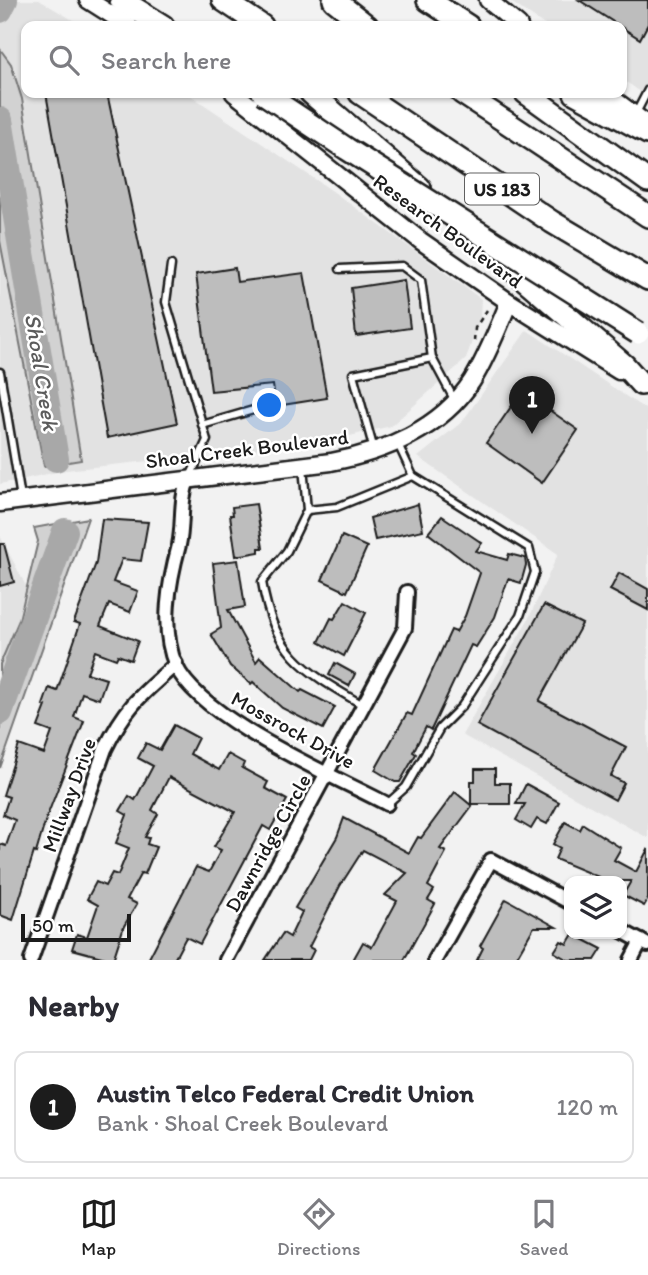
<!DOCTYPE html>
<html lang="en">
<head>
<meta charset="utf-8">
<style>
	body { margin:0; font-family:Itim,sans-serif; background:#f7f7f7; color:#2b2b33 }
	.controls { position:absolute; right:21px; bottom:21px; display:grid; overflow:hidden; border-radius:14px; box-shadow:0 2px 5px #0004 }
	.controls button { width:63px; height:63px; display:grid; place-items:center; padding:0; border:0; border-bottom:2px solid #e1e1e2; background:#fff; color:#2b2b33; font:35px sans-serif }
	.scale { position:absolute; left:21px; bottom:18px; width:110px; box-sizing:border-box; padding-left:7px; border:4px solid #1c1c1c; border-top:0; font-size:19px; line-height:24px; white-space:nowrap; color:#1c1c1c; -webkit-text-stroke:5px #fff; paint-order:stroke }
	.you { position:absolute; left:270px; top:406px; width:24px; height:24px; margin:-18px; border:5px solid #fff; border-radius:50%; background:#1a73e8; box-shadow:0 0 0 10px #1a73e833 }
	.badge { display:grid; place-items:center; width:46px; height:46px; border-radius:50%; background:#1c1c1c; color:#fff; font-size:23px; font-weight:700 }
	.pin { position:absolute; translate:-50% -58px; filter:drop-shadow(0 2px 4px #0008) }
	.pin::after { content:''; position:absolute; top:37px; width:24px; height:21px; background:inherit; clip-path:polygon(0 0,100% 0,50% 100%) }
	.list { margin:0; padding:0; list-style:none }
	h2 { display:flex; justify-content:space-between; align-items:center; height:91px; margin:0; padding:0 28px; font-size:30px }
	h2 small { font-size:23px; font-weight:400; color:#7c7c81 }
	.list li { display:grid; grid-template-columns:46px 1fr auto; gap:21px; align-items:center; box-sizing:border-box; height:112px; margin:0 14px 14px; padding:0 14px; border:2px solid #e1e1e2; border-radius:14px }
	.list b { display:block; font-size:26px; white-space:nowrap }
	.list p { margin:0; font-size:23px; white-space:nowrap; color:#7c7c81 }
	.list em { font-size:23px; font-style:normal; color:#7c7c81 }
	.icon { flex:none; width:38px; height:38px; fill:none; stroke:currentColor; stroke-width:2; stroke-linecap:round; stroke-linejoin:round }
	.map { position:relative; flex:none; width:648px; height:960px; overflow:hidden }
	.search { position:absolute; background:#fff; box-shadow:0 2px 5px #0004; left:21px; right:21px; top:21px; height:77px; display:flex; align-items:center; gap:18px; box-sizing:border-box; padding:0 24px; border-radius:14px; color:#7c7c81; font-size:26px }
	.sheet { height:217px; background:#fff }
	nav { display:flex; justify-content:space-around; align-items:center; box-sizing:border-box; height:98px; border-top:2px solid #e1e1e2; background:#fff; font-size:19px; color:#7c7c81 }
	nav a { display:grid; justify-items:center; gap:4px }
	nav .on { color:#1c1c1c }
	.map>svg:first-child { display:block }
	.built { fill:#e2e2e2 }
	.green { fill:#d2d2d2; stroke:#777; stroke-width:2 }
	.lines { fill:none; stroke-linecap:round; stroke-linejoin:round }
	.river { stroke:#a8a8a8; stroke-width:26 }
	.building { fill:#bdbdbd; stroke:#1c1c1c; stroke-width:2 }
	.lane-casing { stroke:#1c1c1c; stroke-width:11 }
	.street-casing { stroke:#1c1c1c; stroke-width:18 }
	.secondary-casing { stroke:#1c1c1c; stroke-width:21 }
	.highway-casing { stroke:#1c1c1c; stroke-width:26 }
	.path { stroke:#1c1c1c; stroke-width:2.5; stroke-dasharray:5 5; stroke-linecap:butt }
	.lane { stroke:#fff; stroke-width:6 }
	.street { stroke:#fff; stroke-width:12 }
	.secondary { stroke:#fff; stroke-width:16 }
	.highway { stroke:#fff; stroke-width:21 }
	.highway-bridge-casing { stroke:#1c1c1c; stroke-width:26; stroke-linecap:butt }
	.highway-bridge { stroke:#fff; stroke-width:21 }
	.labels { text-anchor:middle; stroke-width:5; stroke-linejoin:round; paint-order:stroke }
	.shield { fill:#fff; stroke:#606060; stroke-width:2 }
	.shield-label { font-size:19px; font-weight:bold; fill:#1c1c1c }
	.street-label { font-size:21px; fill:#1c1c1c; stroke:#fff }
	.water-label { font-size:23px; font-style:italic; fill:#5b5b5b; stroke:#fff }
</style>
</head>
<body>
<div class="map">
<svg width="648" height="960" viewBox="0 0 648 960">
	<rect width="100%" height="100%" fill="#f2f2f2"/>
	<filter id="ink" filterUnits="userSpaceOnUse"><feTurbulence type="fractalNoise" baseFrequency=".0143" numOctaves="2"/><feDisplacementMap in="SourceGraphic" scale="14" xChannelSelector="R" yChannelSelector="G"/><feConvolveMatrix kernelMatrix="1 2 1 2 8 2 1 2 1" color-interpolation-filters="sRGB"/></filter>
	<g filter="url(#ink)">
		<g class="built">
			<path d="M0,0H39L83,26H26V93H187L331,190L481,299L480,317L466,359L391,426L325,442L66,470L0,484Z"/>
			<path d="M508,0H648V97L622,79V26H546Z"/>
			<path d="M527,330L648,411V838L462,735L528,620L558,554L418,457L462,422Z"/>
			<path d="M0,536L26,586L19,620L0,664Z"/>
		</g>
		<g class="green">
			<path d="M0,49L11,64L22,99L81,460L44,466L0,241Z"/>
			<path d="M88,518L0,768V664L19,620L38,541L34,528Z"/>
		</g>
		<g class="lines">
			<g class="river">
				<path d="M0,10L5,0"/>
				<path d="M0,120L56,459"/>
				<path d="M0,712L65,531"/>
			</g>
		</g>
		<g class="building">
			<path d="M579,0H648V24L640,39Z"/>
			<path d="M46,93H107L177,423L107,438Z"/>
			<path d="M235,268L237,282L304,273L327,398L276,406L273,385L211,391L196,274Z"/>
			<path d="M404,280L410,328L356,336L351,288Z"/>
			<path d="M522,391L578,430L542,483L486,443Z"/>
			<path d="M256,504L263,548H259V552L236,556L230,515H233L232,507Z"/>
			<path d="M418,504L423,530L375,540L370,518Z"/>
			<path d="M442,516L482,543L476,551L507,560L509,554L525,558L526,565L521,583L508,579L495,617L476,647L471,645L431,730L426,727L413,752L416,754L400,782H395L375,770L407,713L412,715L451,630L456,632L465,616L480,573L428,533Z"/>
			<path d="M102,519L148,522L141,561L122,559L113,582L138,591L130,612L109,604L100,626L138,641L131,660L118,655L116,659L95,651L87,673L106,679L99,699L82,693L74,717L84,721L46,819L36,853L34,852L13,920L0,915V844L6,846L15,820L3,815L9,797L3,795L19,745L44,754L52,732L38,727L46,706L43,705L49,688L57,691L80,624L74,622L96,563Z"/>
			<path d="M342,536L367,547L347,592L322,580Z"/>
			<path d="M0,544H4L14,582L0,586Z"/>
			<path d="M238,560L245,607L228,610L256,662L260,657L300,692L302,690L335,707L323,729L282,708L253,682L251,684L230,666L211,634L221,628L213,563Z"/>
			<path d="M619,573L648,589V610L610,590Z"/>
			<path d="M345,601L366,613L344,656L319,642L331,618L334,619Z"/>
			<path d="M544,605L582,624L539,701L626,747L611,776L624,783L615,800L477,725Z"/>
			<path d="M335,663L355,674L349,686L329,675Z"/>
			<path d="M174,725L198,738L190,754L219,770L228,754L244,763L242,768L268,782L265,788L287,800L270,830L263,826L200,944L186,937L174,960H148L196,867L209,872L221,850L214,847L235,812L169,777L152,810L158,814L145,837L149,838L147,844L156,847L145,874L141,873L127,899L137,904L124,926L113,960L72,949L77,934L87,937L98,905L87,899L96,882L105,886L112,873L118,875L129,848L116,843L127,815L120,811L129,796L135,800L153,766L138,758L146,743L160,750Z"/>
			<path d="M475,769H495V783H510V804H471V781H475Z"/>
			<path d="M526,784L559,802L547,824L537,819L531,829L516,820L525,804H516Z"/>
			<path d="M455,792L472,806L440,849L446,852L428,886L434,890L428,900L435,904L404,960H353L363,942L372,947L397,901L385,895L407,873L363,850L340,886L309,947L314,950L309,960H265L283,933L290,937L302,912L295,908L337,837L344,818L409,853L418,837L421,838Z"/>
			<path d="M565,822L580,830L583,824L621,848L614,860L636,872L648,849V899L644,906L623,895L631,881H608L555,859L560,848L553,844Z"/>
			<path d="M506,899L556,927H534L515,960H477L483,948L480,946Z"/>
			<path d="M573,934L602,949L595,960H568L554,952L561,941L567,944Z"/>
		</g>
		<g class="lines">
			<defs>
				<g id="lane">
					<path d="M636,113L648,90"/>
					<path d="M171,265L166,302L207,440L190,477"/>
					<path d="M340,269L402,266L421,280L432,358"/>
					<path d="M0,372L21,498"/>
					<path d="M202,425L267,406"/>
					<path d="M374,450L353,374L432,358L455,401"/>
					<path d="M303,467L307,510L287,551L262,582C274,654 303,670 363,705"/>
					<path d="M307,510L337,507L413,476"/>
					<path d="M387,804L406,787L440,728L462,706L520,616L535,572L529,548L413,476L398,444"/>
				</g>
				<g id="street">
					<path d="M189,478C179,500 184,522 179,545C169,582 160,629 176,666C200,719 334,776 387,804"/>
					<path d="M622,931L648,945"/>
					<path d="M31,960L105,749C126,706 141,695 176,664"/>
					<path d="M226,960L405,628L407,592"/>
					<path d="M435,960L491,860L569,902"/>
					<path d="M631,960L641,941"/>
				</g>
				<g id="secondary">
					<path d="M88,0L129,26"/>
					<path d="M488,0L519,26"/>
					<path d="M234,93L421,241L509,302L619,371"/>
					<path d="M605,93L648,125"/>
					<path d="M0,503L331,462C384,452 441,429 472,381C487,357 498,328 509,302"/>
				</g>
				<g id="highway">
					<path d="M121,0L163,26"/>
					<path d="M223,0L262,26"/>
					<path d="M334,0L367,26"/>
					<path d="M428,0L468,26"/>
					<path d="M311,93L420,188"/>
					<path d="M360,93L552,222L648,279"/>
					<path d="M462,93L648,216"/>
					<path d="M526,93L648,181"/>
					<path d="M575,93L648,133"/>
					<path d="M481,242L624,365L641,384"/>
				</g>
			</defs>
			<use href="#lane" class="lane-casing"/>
			<use href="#street" class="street-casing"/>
			<use href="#secondary" class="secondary-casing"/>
			<use href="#highway" class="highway-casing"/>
			<path class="path" d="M474,341L475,328L487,310"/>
			<use href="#lane" class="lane"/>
			<use href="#street" class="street"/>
			<use href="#secondary" class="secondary"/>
			<use href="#highway" class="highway"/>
			<defs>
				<path id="highway-bridge" d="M263,93L347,149L638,333"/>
			</defs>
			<use href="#highway-bridge" class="highway-bridge-casing"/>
			<use href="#highway-bridge" class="highway-bridge"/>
		</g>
	</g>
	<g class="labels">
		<rect class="shield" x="465" y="173.5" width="74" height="31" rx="5"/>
		<g class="shield-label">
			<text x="502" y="196">US 183</text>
		</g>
		<g class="street-label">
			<text transform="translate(448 231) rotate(36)" y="7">Research Boulevard</text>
			<text transform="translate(247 449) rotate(-7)" y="7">Shoal Creek Boulevard</text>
			<text transform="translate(293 730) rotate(29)" y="7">Mossrock Drive</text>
			<text transform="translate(69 795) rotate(-70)" y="7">Millway Drive</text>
			<text transform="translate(268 843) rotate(-61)" y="7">Dawnridge Circle</text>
		</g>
		<g class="water-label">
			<text transform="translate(42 372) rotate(81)" y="8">Shoal Creek</text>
		</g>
	</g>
</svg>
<div class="controls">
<button><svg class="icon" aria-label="layers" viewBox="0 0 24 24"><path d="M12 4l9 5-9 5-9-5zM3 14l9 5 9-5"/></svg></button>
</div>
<div class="scale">50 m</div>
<div class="you"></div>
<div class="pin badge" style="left:532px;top:434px">1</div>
<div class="search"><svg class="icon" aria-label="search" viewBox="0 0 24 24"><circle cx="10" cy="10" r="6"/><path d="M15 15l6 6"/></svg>Search here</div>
</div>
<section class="sheet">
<h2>Nearby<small></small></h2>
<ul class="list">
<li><span class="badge">1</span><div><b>Austin Telco Federal Credit Union</b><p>Bank · Shoal Creek Boulevard</p></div><em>120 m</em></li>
</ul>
</section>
<nav>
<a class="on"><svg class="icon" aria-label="map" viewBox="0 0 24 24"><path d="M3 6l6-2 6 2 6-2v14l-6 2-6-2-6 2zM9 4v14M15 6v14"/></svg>Map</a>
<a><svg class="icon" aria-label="directions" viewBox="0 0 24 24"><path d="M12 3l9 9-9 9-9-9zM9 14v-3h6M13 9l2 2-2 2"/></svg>Directions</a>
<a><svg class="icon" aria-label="saved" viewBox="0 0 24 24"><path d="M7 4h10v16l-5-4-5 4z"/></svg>Saved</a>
</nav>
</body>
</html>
